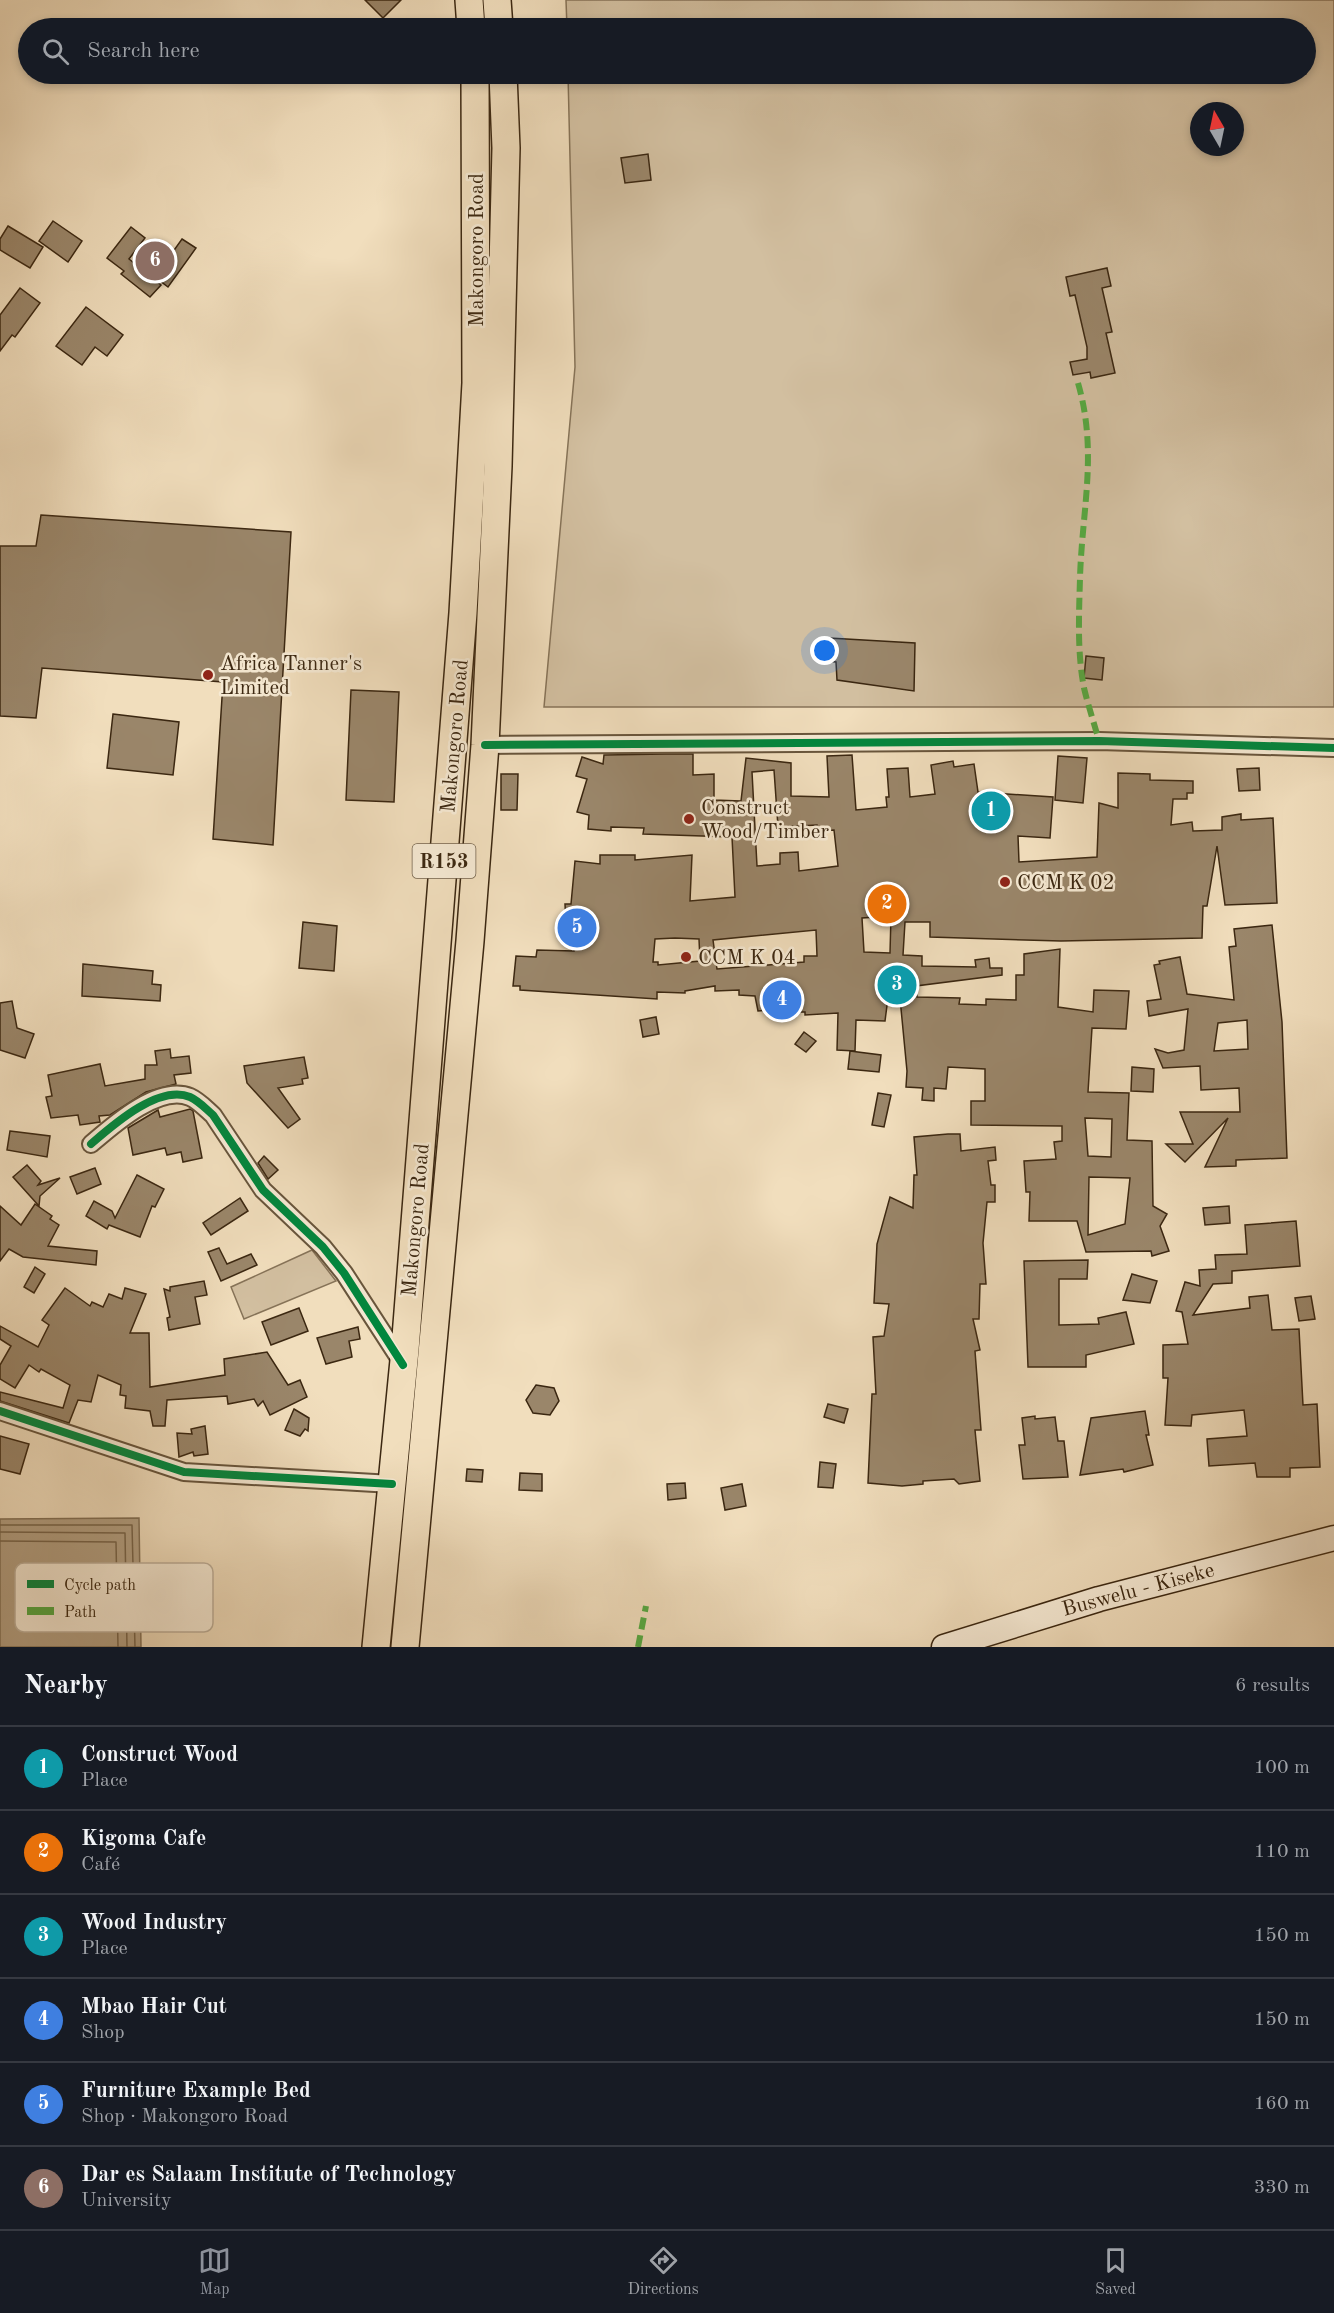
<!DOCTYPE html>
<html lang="en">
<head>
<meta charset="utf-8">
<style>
	body { margin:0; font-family:"Old Standard TT",serif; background:#20242c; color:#f1f3f6 }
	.compass { position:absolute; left:1190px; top:102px; width:54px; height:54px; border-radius:50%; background:#171b24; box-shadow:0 3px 9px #0003; rotate:351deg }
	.you { position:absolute; left:825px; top:651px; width:21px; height:21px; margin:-15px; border:4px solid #fff; border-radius:50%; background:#1a73e8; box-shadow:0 0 0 9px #1a73e833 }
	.badge { display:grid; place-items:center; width:39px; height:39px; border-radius:50%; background:#8c9099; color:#fff; font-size:20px; font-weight:700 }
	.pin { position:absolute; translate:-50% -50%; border:3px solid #fff; box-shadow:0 2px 6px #0006 }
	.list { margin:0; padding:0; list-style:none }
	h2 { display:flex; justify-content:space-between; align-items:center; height:78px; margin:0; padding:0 24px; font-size:26px }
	h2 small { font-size:20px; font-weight:400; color:#9ea1a6 }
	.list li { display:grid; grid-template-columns:39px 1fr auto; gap:18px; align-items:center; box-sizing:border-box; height:84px; padding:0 24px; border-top:2px solid #363941 }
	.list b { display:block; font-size:22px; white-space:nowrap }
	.list p { margin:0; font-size:20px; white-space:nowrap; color:#9ea1a6 }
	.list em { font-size:20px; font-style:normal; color:#9ea1a6 }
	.icon { flex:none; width:33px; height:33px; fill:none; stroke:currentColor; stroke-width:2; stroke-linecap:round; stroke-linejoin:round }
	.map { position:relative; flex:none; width:1334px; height:1647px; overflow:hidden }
	.search { position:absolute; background:#171b24; box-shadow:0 3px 9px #0003; left:18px; right:18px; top:18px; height:66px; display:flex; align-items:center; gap:15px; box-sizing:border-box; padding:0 21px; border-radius:33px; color:#9ea1a6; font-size:22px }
	.sheet { height:582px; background:#171b24 }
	nav { display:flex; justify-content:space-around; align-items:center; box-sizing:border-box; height:84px; border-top:2px solid #363941; background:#171b24; font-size:16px; color:#9ea1a6 }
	nav a { display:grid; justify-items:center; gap:3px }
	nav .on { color:#8c9099 }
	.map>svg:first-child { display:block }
	.green { fill:#d2bfa0; stroke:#867358; stroke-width:1.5; fill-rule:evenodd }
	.water { fill:#b3a083; stroke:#837055; stroke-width:1.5 }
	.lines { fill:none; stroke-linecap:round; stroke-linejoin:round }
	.shore { stroke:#77644a; stroke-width:1.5 }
	.building { fill:#9a866a; stroke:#3b2711; stroke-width:1.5; fill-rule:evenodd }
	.minor-casing { stroke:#68553c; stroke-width:20 }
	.secondary-casing { stroke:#3b2711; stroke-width:27 }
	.primary-casing { stroke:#3b2711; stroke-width:30 }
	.minor { stroke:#f6ead4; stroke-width:16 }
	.secondary { stroke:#f6ead4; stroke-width:24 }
	.primary { stroke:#f1debd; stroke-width:27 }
	.quiet { stroke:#55aa42; stroke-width:6; stroke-dasharray:12 6; stroke-linecap:butt }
	.cycleway-casing { stroke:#f6ead4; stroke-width:11 }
	.cycleway { stroke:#00873e; stroke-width:8 }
	.poi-dot { fill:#8f2418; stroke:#f6ead4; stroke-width:2 }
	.labels { text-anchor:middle; stroke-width:5; stroke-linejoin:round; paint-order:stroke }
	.shield { fill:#f6ead4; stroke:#73624c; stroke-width:1.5 }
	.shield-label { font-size:20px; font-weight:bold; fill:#3b2711 }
	.street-label { font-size:21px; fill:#3b2711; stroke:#f6ead4 }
	.poi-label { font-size:21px; fill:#3b2711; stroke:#f6ead4; text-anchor:start }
	.key { fill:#f6ead4; stroke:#beb09a; stroke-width:1.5 }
	.key-label { font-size:16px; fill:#3b2711 }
</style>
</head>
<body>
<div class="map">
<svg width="1334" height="1647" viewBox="0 0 1334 1647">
	<rect width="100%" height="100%" fill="#f1debd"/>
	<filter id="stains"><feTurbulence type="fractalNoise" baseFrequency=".00333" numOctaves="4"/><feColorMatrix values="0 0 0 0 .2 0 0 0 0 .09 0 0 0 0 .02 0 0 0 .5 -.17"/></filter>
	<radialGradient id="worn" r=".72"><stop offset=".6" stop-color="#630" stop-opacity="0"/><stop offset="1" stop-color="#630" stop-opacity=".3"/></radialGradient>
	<g class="green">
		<path d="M566,0H1334V707H544L575,367L568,74H1306V28H567ZM1199,111H1235V147H1199Z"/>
		<path d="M312,1250L336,1281L244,1319L231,1287Z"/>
	</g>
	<path class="water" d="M139,1518L141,1647H0V1519Z"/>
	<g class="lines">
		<g class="shore">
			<path d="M0,1525H132L135,1647"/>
			<path d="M0,1532L125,1533L127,1647"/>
			<path d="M0,1541L116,1542L118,1647"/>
		</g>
	</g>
	<g class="building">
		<path d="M365,0H401L383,18Z"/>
		<path d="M648,154L651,180L625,183L621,158Z"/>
		<path d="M53,221L82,241L68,262L39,241Z"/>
		<path d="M8,226L43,247L30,268L0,250V239Z"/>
		<path d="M131,227L145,238L129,259L161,285L150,297L121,274L124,271L107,258Z"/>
		<path d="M182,239L196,248L168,287L155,277Z"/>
		<path d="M1107,268L1111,286L1102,288L1112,332L1106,333L1115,373L1091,378L1090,372L1073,375L1070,362L1087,359V347L1075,295L1070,296L1066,277Z"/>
		<path d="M20,288L40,303L15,337L12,335L0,351V315Z"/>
		<path d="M86,307L123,335L107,356L95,347L82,365L56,346Z"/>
		<path d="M41,515L291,532L273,845L213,839L223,682L42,668L36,718L0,716V546H36Z"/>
		<path d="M829,638L915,643L914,691L837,680L836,662L827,661Z"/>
		<path d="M1086,656L1104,658L1102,680L1084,678Z"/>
		<path d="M351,690L399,692L394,802L346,800Z"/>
		<path d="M113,714L179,722L173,775L107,768Z"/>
		<path d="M666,754H693V775L714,774V800L741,801L746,758L791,763V796L829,797L827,756L852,755L856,810L887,807L886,797H889L887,769L908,768L910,797L935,794L931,765L953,761L954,767L974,764L978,792L1053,797L1050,838L1018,836L1019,862L1097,857L1099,803L1118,808V773L1150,774V780L1193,781V793H1187V799H1173L1171,825L1192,822L1193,831L1222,830V817L1241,814V820L1273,818L1277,903L1225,905L1217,846L1207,906H1203L1202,938L1061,941L930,937V922H905L903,955L922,956V966L976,967L975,960L989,958L990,968H1002V975L916,986L917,997L960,998L959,1004L986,1005V999L1016,1000V975H1024V954L1060,949L1058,1007L1093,1012L1094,990L1129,991L1126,1029L1092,1028L1088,1092L1129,1093L1127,1140L1152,1141L1153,1206L1167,1214L1160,1226L1169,1251L1152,1256L1151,1251L1086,1252L1077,1221H1029L1030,1192H1026L1024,1161L1056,1159L1054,1142L1062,1141V1126L971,1125V1101H985V1069L948,1067L946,1089L934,1088V1101L922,1100L923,1088L906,1087L907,1071L897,967H892L885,1021L856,1020L855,1051L837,1050L838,1013L805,1015V1012H779V1009L758,1011L755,996L739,995V990L715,991V986L685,991V993L657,992V999L520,990V986H513L516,956L536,957L537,950L574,951L572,924H566L565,904H571L575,861L600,864V855H635V860L692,855L690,901L735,897L732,837L643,834L644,828L611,827V831L588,829L589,815L577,812L587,779L576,776L582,757L603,764L604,755ZM774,770L778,827L817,825V831L834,830L838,866L799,871L798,852L780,853V864L757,866L752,772ZM891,916L890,953L864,952L862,918ZM816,930L817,956H804V962L717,969L713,940ZM675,938L699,939L700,961L658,965V962H653L655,939ZM1085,1118L1112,1119L1111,1157L1088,1156ZM1089,1177L1130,1178L1125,1224L1088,1235Z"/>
		<path d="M1058,756L1087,758L1083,803L1055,800Z"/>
		<path d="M1259,768L1260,790L1239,791L1237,769Z"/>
		<path d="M501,774H518L517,810H501Z"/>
		<path d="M303,922L337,926L334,971L299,968Z"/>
		<path d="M1272,925L1282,1022L1287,1158L1236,1160V1166L1205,1167L1228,1118L1185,1162L1166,1144H1193L1180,1112H1240L1239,1088L1201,1090L1200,1066L1163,1068L1155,1049L1168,1053L1184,1050L1188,1009L1149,1016L1147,1001L1161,999L1154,965L1160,964L1159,961L1180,957L1187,994L1234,1000L1229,947L1236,946L1234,929ZM1247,1020L1248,1049L1214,1051L1218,1023Z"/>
		<path d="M83,964L153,971L152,984L161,985L160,1001L82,996Z"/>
		<path d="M12,1001L17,1028L34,1034L25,1058L0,1050V1003Z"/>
		<path d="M656,1017L659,1034L643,1037L640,1020Z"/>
		<path d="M804,1032L816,1041L806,1052L795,1044Z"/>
		<path d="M170,1049L171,1058L189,1056L191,1073L174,1075L176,1084L146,1092L110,1115L99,1116L100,1122L80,1125L78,1115L51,1118L46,1097L52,1096L48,1075L100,1064L105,1086L145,1079V1065H157L155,1051Z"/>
		<path d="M850,1051L881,1055L879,1072L848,1069Z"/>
		<path d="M304,1057L308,1078L302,1079L303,1084L278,1088L300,1119L288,1128L247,1083L244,1066Z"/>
		<path d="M1132,1067L1154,1069L1153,1092L1131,1091Z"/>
		<path d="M878,1093L891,1095L884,1127L872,1125Z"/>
		<path d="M190,1109L193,1111L202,1158L183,1162L181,1152L167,1155L165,1148L133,1155L128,1128L158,1110L160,1117Z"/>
		<path d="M10,1131L50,1136L47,1157L7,1150Z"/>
		<path d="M948,1134H960L961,1151L995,1147L996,1160L988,1161L991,1185H995V1202H987L983,1243L986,1284H980L979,1319H973L980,1350L975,1351L981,1430H975L980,1481L959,1484L954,1479L923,1481V1484L902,1486L868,1483L872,1394H876L873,1337L884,1336L889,1304L874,1303L877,1244L890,1197L913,1208L914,1175H917L914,1137Z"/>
		<path d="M264,1156L278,1170L268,1179L258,1163Z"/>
		<path d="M27,1165L41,1181L38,1185L60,1178L40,1196L39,1206L13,1177Z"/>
		<path d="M95,1168L101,1184L77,1194L70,1177Z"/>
		<path d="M137,1175L164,1189L155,1207L152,1206L140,1237L109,1225L107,1229L86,1216L94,1201L112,1211L115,1218Z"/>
		<path d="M240,1198L248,1211L211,1235L203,1223Z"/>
		<path d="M35,1204L52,1216L50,1219L59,1225L48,1246L97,1251L96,1265L23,1257L9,1249L0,1261V1206L21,1225Z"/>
		<path d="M1229,1206L1230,1223L1205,1225L1203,1208Z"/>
		<path d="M1296,1221L1300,1266L1232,1271V1283L1213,1284L1193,1315L1250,1308L1249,1297L1268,1295L1272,1330L1299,1329L1303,1405L1317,1404L1320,1467L1290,1468V1477H1257L1255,1463L1209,1466L1207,1439L1247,1436L1244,1410L1192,1415L1191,1426L1165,1425L1168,1378H1163V1345L1188,1344L1182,1312L1176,1311L1185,1282L1200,1286L1199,1270L1216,1269L1215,1255L1247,1254L1245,1225Z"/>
		<path d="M219,1248L227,1264L251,1254L257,1265L221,1281L208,1252Z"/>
		<path d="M1088,1260L1087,1279H1059V1325L1099,1324L1098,1318L1126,1312L1134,1344L1086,1355V1367H1028L1024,1261Z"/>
		<path d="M35,1267L45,1274L34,1293L24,1287Z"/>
		<path d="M1132,1274L1157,1281L1150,1303L1123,1300Z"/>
		<path d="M204,1281L207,1295L195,1297L200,1324L169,1330L167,1318L170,1317L164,1289L170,1291V1287Z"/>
		<path d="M65,1288L90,1306L92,1302L103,1307L109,1294L122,1299L125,1288L146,1294L130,1333H149L150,1387L225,1375L224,1359L267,1352L288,1385L300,1380L307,1397L270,1415L263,1401L258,1406L254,1399L228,1404L227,1396L167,1400L165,1426H153L150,1411L125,1408L126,1396L120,1395L121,1385L98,1375L91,1402L78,1400L69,1423L0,1401V1392L63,1408L70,1385L41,1369L39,1372L29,1365L15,1388L0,1379V1365L11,1346L0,1339V1326L38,1347L49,1325L42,1320Z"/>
		<path d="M1311,1296L1315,1319L1299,1321L1295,1298Z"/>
		<path d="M299,1308L308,1331L271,1345L262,1322Z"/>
		<path d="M358,1327L360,1339L349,1341L352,1357L326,1364L317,1338Z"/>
		<path d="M536,1385L554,1388L559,1401L550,1415L533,1413L526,1400Z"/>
		<path d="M828,1404L848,1409L844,1423L824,1417Z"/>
		<path d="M294,1409L309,1418L308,1431L305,1429L300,1436L285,1430Z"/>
		<path d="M1145,1411L1149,1435H1146L1153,1465L1124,1472L1123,1469L1080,1475L1091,1418Z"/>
		<path d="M1035,1416V1419L1055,1417L1058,1441H1064L1068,1477L1023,1479L1019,1445H1025L1022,1418Z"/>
		<path d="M205,1426L208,1454L194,1456L193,1452L179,1457L177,1433L192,1434L191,1429Z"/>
		<path d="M0,1436L29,1444L20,1474L0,1469Z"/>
		<path d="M820,1462L836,1464L833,1488L818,1487Z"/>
		<path d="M467,1469L483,1470L482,1482L466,1481Z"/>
		<path d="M520,1473L542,1474V1491L519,1490Z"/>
		<path d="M685,1483L686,1498L668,1500L667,1484Z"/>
		<path d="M742,1484L746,1506L725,1510L721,1488Z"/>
	</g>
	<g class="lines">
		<defs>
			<g id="minor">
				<path d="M485,745L1099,741L1334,748"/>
				<path d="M91,1144C113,1125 159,1084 190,1097C199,1101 206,1109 213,1115L263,1190L323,1247L344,1273L403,1364"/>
				<path d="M0,1411L184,1472L392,1484"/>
			</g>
			<path id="secondary" d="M944,1647L1099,1599L1334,1538"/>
			<g id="primary">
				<path d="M469,0L471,28"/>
				<path d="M497,0L499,28"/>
				<path d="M376,1647L405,1350L463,613L476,383L475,74"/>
				<path d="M405,1647L470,941L485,745L498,466L506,148L503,74"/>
			</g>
		</defs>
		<use href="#minor" class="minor-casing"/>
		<use href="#secondary" class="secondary-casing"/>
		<use href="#primary" class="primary-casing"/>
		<use href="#minor" class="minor"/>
		<use href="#secondary" class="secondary"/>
		<use href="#primary" class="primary"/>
		<g class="quiet">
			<path d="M1078,383C1098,452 1082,509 1080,578C1079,614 1077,652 1084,688C1088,705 1094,723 1099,741"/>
			<path d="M638,1647L646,1606"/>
		</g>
		<defs>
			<g id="cycleway">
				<path d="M485,745L1099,741L1334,748"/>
				<path d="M91,1144C113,1125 159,1084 190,1097C199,1101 206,1109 213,1115L263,1190L323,1247L344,1273L403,1365"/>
				<path d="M0,1411L184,1472L392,1484"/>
			</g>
		</defs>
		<use href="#cycleway" class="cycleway-casing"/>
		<use href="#cycleway" class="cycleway"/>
	</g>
	<g class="poi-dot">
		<circle cx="208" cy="675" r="6"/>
		<circle cx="689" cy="819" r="6"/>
		<circle cx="1005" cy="882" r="6"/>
		<circle cx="686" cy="957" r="6"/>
	</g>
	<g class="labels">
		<rect class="shield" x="412.5" y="844" width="63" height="34" rx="4.5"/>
		<g class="shield-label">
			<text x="444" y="868">R153</text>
		</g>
		<g class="street-label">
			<text transform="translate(476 250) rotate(-90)" y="7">Makongoro Road</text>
			<text transform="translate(454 736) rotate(-85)" y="7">Makongoro Road</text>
			<text transform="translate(415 1220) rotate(-85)" y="7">Makongoro Road</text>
			<text transform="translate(1138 1589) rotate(-15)" y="7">Buswelu - Kiseke</text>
		</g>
		<g class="poi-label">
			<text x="220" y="670">Africa Tanner's<tspan x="220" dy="24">Limited</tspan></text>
			<text x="701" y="814">Construct<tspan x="701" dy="24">Wood/Timber</tspan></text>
			<text x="1017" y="889">CCM K 02</text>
			<text x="698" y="964">CCM K 04</text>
		</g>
	</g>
	<rect x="15" y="1563" width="198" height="69" rx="9" class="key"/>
	<rect x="27" y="1580" width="27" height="8" fill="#00873e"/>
	<rect x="27" y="1607" width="27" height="8" fill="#55aa42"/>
	<g class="key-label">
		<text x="64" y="1590">Cycle path</text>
		<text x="64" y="1617">Path</text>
	</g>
	<rect width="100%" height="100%" filter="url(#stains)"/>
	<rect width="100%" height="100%" fill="url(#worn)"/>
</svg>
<svg class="compass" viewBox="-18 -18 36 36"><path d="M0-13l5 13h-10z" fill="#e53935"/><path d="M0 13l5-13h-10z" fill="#9ea1a6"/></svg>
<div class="you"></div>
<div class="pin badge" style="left:991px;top:811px;background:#0f9aa8">1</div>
<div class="pin badge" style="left:887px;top:904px;background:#e8710a">2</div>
<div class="pin badge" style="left:897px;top:985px;background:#0f9aa8">3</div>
<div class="pin badge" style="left:782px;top:1000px;background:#3f7fe0">4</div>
<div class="pin badge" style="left:577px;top:928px;background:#3f7fe0">5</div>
<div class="pin badge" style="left:155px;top:261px;background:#8d6e63">6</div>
<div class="search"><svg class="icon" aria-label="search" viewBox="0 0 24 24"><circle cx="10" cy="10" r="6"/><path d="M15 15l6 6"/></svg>Search here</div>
</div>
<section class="sheet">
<h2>Nearby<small>6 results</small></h2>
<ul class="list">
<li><span class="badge" style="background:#0f9aa8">1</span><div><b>Construct Wood</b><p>Place</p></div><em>100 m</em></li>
<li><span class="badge" style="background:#e8710a">2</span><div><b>Kigoma Cafe</b><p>Café</p></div><em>110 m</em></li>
<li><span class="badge" style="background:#0f9aa8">3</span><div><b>Wood Industry</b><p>Place</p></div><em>150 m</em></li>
<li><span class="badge" style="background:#3f7fe0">4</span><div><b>Mbao Hair Cut</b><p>Shop</p></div><em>150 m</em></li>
<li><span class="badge" style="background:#3f7fe0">5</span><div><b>Furniture Example Bed</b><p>Shop · Makongoro Road</p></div><em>160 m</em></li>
<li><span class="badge" style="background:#8d6e63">6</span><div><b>Dar es Salaam Institute of Technology</b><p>University</p></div><em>330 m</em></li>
</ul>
</section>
<nav>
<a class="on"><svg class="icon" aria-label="map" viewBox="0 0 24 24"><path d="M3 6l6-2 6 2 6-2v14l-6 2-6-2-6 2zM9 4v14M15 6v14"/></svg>Map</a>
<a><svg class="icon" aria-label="directions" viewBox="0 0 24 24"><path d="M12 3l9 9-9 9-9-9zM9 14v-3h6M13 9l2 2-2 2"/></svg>Directions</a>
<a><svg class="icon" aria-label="saved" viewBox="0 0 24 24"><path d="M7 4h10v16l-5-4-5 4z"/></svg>Saved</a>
</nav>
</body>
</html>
